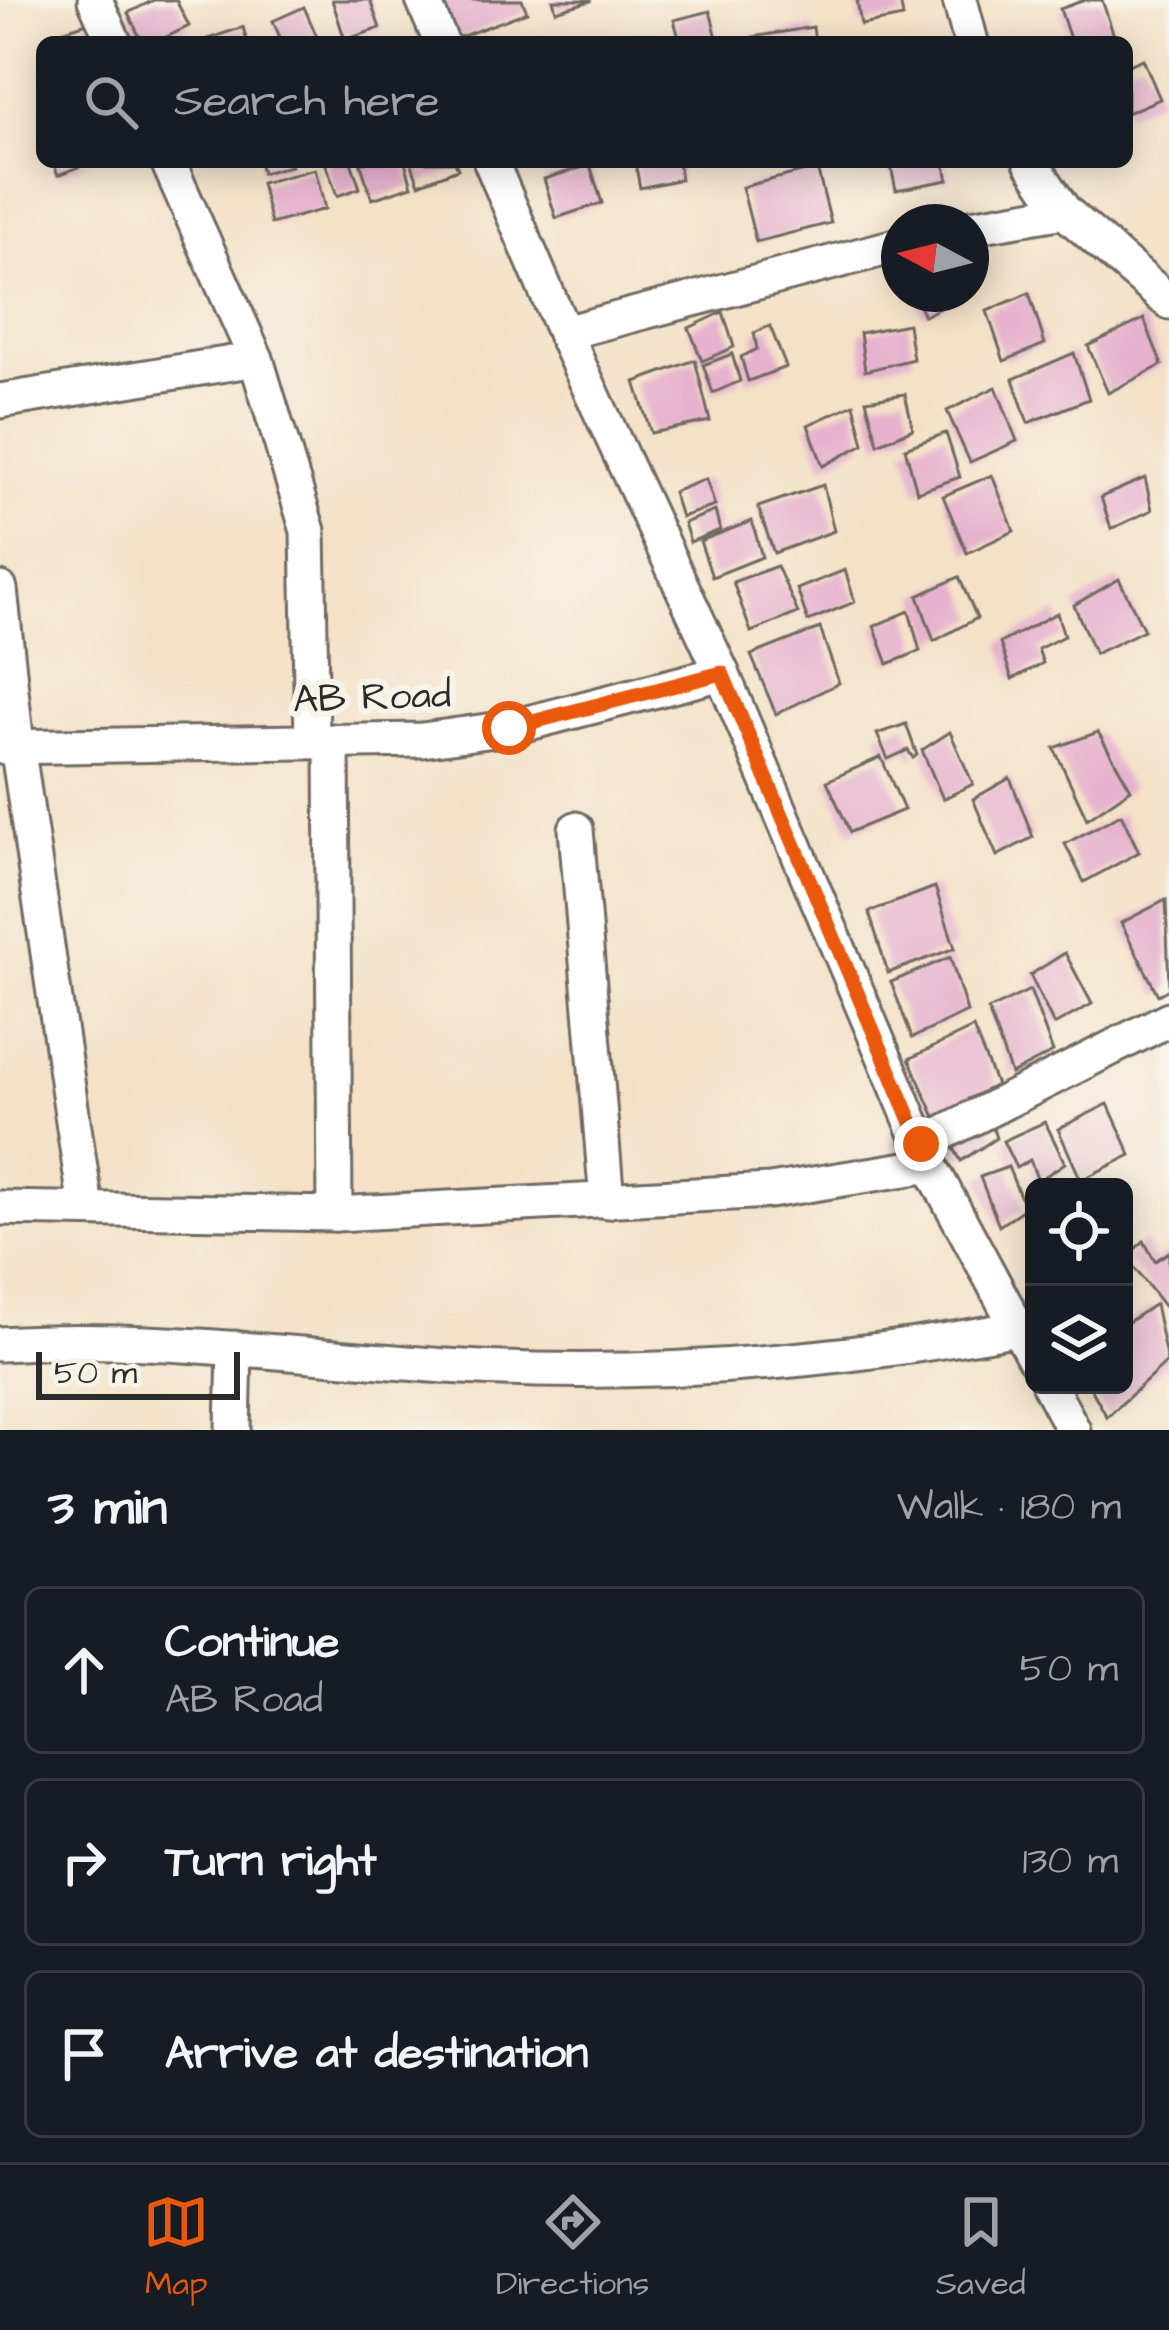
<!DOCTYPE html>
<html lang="en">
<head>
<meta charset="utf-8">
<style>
	body { margin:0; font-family:"Architects Daughter",sans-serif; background:#20242c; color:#f1f3f6 }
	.controls { position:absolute; right:36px; bottom:36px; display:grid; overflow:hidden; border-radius:18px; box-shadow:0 6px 30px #0003 }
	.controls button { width:108px; height:108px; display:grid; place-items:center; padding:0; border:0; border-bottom:3px solid #363941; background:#171b24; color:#f1f3f6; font:60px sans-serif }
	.compass { position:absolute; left:881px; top:204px; width:108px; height:108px; border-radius:50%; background:#171b24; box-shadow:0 6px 30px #0003; rotate:277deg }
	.scale { position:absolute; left:36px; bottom:30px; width:204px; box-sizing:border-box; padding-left:12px; border:6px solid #2b2b2b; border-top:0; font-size:33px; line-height:42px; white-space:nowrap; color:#2b2b2b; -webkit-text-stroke:9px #f7f3e8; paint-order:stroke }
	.stop { position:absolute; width:36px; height:36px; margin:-27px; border:9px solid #ea580c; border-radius:50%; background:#fff }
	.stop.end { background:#ea580c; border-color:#fff; box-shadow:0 3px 12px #0008 }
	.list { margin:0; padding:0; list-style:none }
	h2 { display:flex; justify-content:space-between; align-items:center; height:156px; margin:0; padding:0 48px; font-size:51px }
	h2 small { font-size:39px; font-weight:400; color:#9ea1a6 }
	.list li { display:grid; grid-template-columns:78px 1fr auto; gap:36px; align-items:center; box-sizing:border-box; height:168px; margin:0 24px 24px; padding:0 24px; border:3px solid #363941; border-radius:18px }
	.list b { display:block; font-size:45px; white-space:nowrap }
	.list p { margin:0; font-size:39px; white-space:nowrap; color:#9ea1a6 }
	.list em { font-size:39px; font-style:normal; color:#9ea1a6 }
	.icon { flex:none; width:66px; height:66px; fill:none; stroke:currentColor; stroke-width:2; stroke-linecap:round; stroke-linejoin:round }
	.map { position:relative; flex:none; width:1169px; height:1430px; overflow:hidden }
	.search { position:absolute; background:#171b24; box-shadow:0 6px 30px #0003; left:36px; right:36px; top:36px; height:132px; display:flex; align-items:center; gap:30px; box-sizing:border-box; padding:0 42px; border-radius:18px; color:#9ea1a6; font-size:45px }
	.sheet { height:732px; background:#171b24 }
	nav { display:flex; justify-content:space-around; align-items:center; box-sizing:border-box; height:168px; border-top:3px solid #363941; background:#171b24; font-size:33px; color:#9ea1a6 }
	nav a { display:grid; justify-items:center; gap:6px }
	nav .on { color:#ea580c }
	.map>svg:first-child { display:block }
	.building { fill:#e6b2ce }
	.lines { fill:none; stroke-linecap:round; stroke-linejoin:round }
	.street-casing { stroke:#716b62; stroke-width:39 }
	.street { stroke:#fff; stroke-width:33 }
	.route { stroke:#ea580c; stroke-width:15 }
	.labels { text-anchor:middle; stroke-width:12; stroke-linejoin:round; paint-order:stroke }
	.street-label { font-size:39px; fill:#2b2b2b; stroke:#f7f3e8 }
</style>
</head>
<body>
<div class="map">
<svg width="1169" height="1430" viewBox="0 0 1169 1430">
	<rect width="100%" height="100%" fill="#f7f3e8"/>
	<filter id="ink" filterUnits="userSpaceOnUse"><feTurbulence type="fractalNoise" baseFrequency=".00833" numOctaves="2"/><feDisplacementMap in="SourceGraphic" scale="24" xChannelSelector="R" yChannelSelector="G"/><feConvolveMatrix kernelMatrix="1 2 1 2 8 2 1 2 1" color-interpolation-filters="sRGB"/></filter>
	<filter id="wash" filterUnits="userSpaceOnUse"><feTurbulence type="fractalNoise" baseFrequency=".004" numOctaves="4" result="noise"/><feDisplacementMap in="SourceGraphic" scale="48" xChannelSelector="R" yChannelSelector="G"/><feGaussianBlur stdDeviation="2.7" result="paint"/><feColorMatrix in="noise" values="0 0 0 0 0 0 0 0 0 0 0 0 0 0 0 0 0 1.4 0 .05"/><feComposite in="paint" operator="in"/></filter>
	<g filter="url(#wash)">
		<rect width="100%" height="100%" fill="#f4e1c7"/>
		<g id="blocks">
			<g class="building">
				<path d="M154,0H176L189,26L156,42H142L128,13Z"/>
				<path d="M332,0H370L380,28L345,40Z"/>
				<path d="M437,0H522L527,12L452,40Z"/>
				<path d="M553,0H591V1L556,11Z"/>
				<path d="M857,0H900L903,17L861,25Z"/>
				<path d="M1085,0H1102L1116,42H1071L1060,9Z"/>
				<path d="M304,7L317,37L282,42L273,21Z"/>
				<path d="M710,11L718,42H680L674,20Z"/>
				<path d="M90,22L96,42H56L53,34Z"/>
				<path d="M243,27L247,42H203L202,41Z"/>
				<path d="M813,27L815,42H754L753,37Z"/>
				<path d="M1143,59L1160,99L1127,113V66Z"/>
				<path d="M53,162H92L58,175Z"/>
				<path d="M259,162H290L291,166L262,173Z"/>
				<path d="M325,162H351L360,188L337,196Z"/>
				<path d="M360,162H405L412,186L372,199Z"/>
				<path d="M411,162H455L458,169L419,184Z"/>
				<path d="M635,162H678L681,179L640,188Z"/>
				<path d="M890,162H944L948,180L896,190Z"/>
				<path d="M590,165L602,203L556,218L544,179Z"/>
				<path d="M817,168L831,223L756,242L742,187Z"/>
				<path d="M315,169L325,209L271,224L261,183Z"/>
				<path d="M1029,293L1045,344L1004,361L987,311Z"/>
				<path d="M914,294H967L924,316Z"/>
				<path d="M723,312L734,347L702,361L689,328Z"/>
				<path d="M1144,319L1162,365L1108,393L1088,346Z"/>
				<path d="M908,324L913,359L865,371L860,333Z"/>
				<path d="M770,326L786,367L748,381L741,357L757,349L754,333Z"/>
				<path d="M1074,353L1089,399L1028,423L1013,379Z"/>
				<path d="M732,354L740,381L713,393L703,365Z"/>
				<path d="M695,360L710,421L651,433L635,382Z"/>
				<path d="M996,387L1017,441L970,462L947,411Z"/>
				<path d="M905,394L913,429L878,444L866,400Z"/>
				<path d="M854,404L864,444L823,466L808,425Z"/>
				<path d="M946,433L960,477L917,492L905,448Z"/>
				<path d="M992,475L1014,531L967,553L943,496Z"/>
				<path d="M1145,478L1152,510L1111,529L1101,497Z"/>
				<path d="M706,479L715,506L681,517L673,492Z"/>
				<path d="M823,485L834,531L774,553L758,507Z"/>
				<path d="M715,511L720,530L690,542L684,523Z"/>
				<path d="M752,521L762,557L712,577L700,541Z"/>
				<path d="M777,566L798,613L751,632L733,582Z"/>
				<path d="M845,570L855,602L808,621L797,589Z"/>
				<path d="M959,577L977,618L934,641L918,596Z"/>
				<path d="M1119,579L1144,630L1095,654L1074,605Z"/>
				<path d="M909,611L920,651L888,664L874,626Z"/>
				<path d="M1057,613L1064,636L1038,649L1043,663L1012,679L1000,643Z"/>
				<path d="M820,628L839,683L776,714L751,655Z"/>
				<path d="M906,724L917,755L913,758L908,750L888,759L877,734Z"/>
				<path d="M950,732L973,784L943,799L922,750Z"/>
				<path d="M1098,732L1131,789L1087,819L1054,748Z"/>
				<path d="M881,757L904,810L850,832L827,781Z"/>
				<path d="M1010,778L1033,837L997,856L973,799Z"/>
				<path d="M1121,814L1139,852L1084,882L1065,844Z"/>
				<path d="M935,887L955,948L888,973L869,912Z"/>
				<path d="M1166,900L1169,989L1158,995L1121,923Z"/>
				<path d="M1065,953L1092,1004L1054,1025L1030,975Z"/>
				<path d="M950,957L967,1012L912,1038L891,982Z"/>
				<path d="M1030,990L1053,1052L1011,1074L988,1010Z"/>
				<path d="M973,1028L996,1085L968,1099L973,1112L940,1128L909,1059Z"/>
				<path d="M1108,1104L1131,1155L1081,1180L1058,1129Z"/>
				<path d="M990,1119L996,1138L961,1161L949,1139Z"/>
				<path d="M1045,1122L1065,1163L1038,1181L1030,1160L1016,1168L1003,1141Z"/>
				<path d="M1008,1167L1025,1208L999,1226L980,1177Z"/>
				<path d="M1144,1241L1155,1261L1169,1252V1302L1164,1306L1126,1257Z"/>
				<path d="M1155,1304L1167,1362L1107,1417L1089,1385H1124V1325Z"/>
			</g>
		</g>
	</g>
	<g filter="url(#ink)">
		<use href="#blocks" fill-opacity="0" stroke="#716b62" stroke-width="3"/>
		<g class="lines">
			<defs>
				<g id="street">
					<path d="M95,0L114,42"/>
					<path d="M423,0L441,42"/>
					<path d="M960,0L971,42"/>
					<path d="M168,162L256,359L308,531L312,740"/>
					<path d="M491,162L564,333L722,673L930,1165L1034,1358"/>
					<path d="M1031,162L1064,211L1169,302"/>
					<path d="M971,227L1064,211"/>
					<path d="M564,333L899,245"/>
					<path d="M0,401L256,359"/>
					<path d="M0,589L17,745L86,1208"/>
					<path d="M332,741L335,1214"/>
					<path d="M0,747L422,740L509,728L722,673"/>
					<path d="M576,829L607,1201"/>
					<path d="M921,1144L1169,1019"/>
					<path d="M0,1208L335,1214L770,1191L930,1165"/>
					<path d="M0,1344C149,1334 297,1356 446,1366C637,1379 830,1363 1018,1328"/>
					<path d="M1049,1385L1073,1430"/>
					<path d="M233,1430L235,1348"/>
				</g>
			</defs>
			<use href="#street" class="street-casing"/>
			<use href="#street" class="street"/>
		</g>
	</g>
	<g class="lines" filter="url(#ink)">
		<path class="route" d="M509,728L722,673L921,1144"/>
	</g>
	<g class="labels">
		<g class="street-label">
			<text transform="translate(372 695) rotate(-2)" y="14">AB Road</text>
		</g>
	</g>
</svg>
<div class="controls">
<button><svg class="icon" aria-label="locate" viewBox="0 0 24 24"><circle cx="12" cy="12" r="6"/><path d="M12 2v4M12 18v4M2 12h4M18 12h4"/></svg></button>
<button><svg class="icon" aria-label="layers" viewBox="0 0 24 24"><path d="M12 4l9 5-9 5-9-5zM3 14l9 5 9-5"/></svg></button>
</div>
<svg class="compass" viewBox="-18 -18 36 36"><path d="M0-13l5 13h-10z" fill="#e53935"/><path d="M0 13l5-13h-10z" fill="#9ea1a6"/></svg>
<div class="scale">50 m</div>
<div class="stop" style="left:509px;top:728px"></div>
<div class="stop end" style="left:921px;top:1144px"></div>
<div class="search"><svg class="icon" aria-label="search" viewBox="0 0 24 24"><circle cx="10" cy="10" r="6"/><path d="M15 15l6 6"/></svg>Search here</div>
</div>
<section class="sheet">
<h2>3 min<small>Walk · 180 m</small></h2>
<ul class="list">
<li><svg class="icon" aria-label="ahead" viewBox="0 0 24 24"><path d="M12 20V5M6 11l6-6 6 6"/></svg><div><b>Continue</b><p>AB Road</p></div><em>50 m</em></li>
<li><svg class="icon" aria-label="right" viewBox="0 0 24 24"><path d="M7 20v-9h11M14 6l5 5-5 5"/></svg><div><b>Turn right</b></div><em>130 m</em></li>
<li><svg class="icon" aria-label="arrive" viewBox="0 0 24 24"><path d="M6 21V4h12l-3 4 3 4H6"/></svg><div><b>Arrive at destination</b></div></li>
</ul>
</section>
<nav>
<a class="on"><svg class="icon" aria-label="map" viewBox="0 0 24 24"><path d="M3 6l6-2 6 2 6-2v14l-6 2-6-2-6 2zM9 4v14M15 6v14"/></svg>Map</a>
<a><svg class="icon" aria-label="directions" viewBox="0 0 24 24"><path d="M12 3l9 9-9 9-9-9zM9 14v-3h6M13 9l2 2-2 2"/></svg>Directions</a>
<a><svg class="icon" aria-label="saved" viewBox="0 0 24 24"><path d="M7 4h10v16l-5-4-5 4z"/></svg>Saved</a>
</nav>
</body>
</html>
